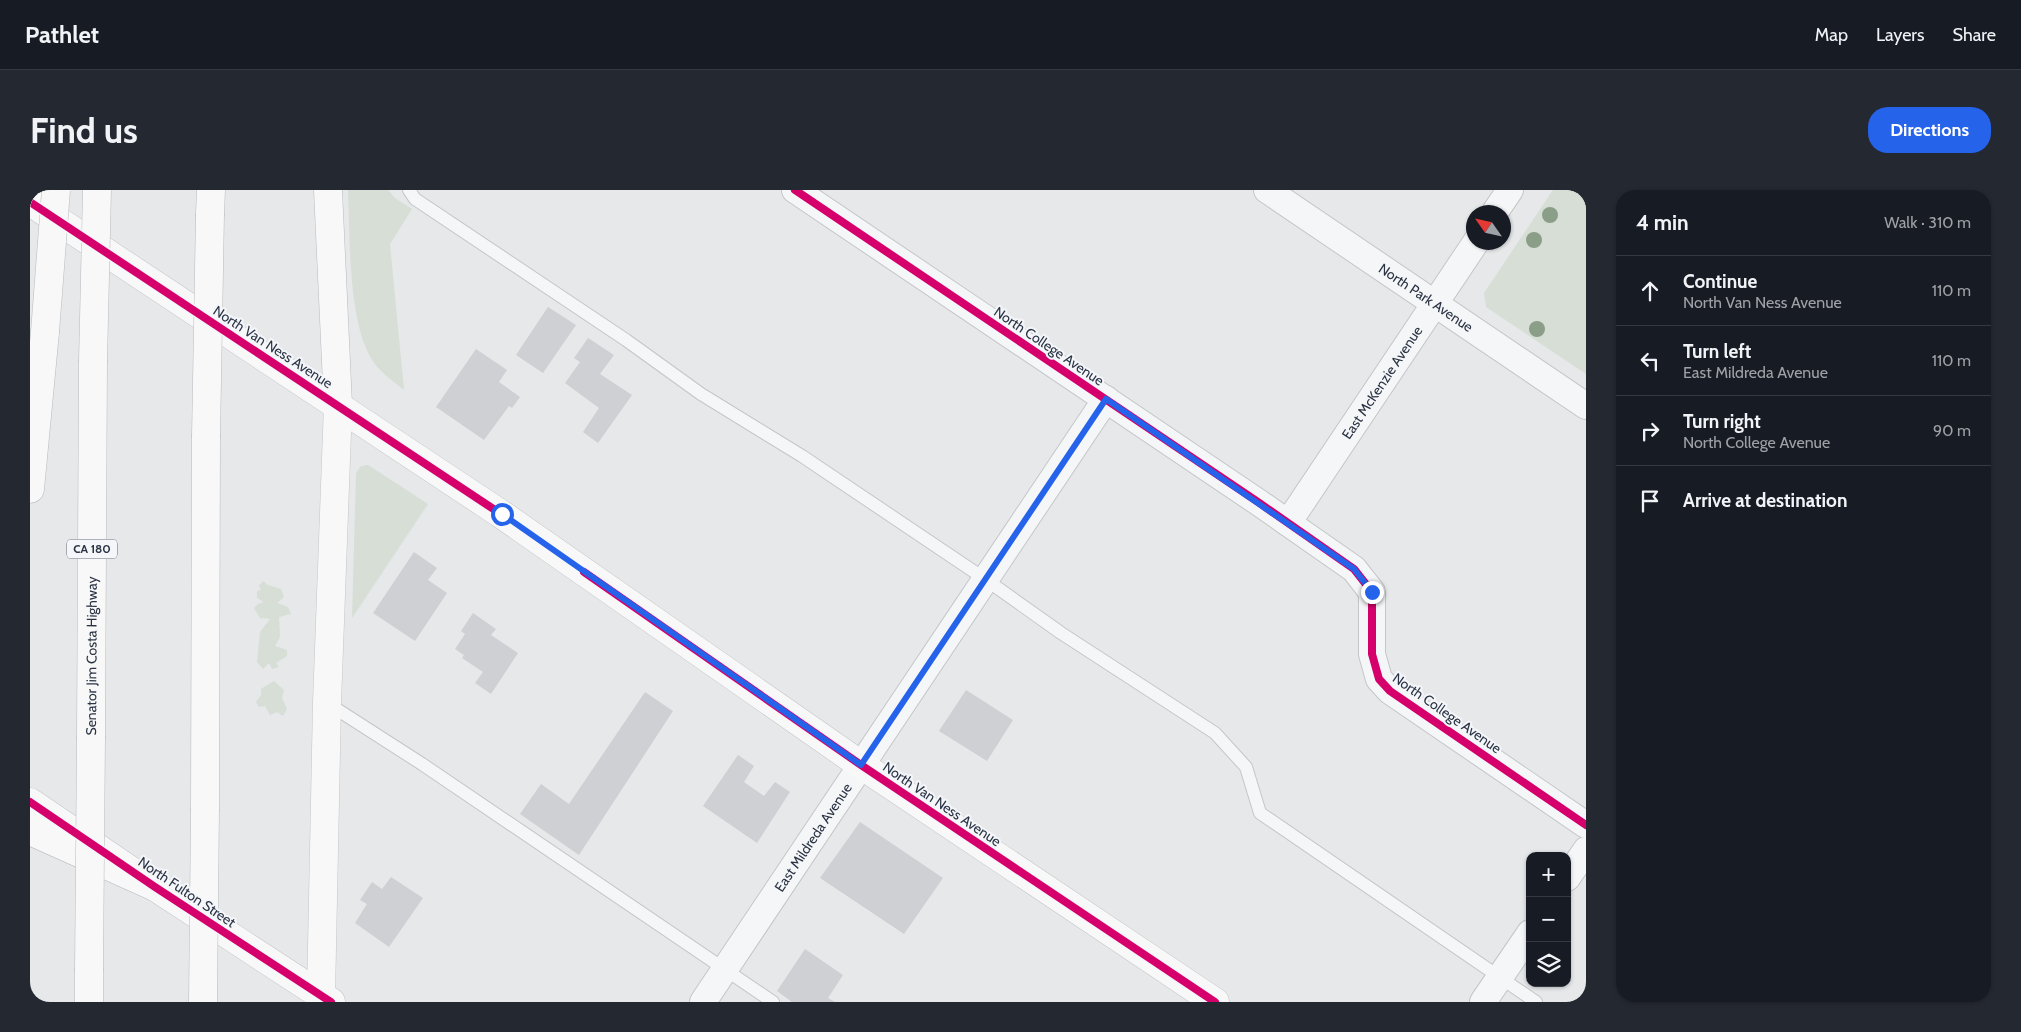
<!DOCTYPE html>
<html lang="en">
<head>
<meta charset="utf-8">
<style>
	body { margin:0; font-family:Cabin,sans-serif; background:#242831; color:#f1f3f6 }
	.controls { position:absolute; right:15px; bottom:15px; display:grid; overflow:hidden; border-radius:10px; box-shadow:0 1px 4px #0004 }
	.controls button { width:45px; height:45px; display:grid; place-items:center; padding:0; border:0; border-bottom:1px solid #363941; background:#171b24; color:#f1f3f6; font:25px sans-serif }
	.compass { position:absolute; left:1436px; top:15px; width:45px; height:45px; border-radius:50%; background:#171b24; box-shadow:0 1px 4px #0004; rotate:304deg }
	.stop { position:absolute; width:15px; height:15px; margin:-11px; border:4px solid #2563eb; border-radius:50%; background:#fff }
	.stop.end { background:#2563eb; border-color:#fff; box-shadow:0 1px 5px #0008 }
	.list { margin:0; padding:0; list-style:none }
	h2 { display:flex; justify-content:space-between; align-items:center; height:65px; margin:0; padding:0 20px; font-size:21px }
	h2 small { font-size:16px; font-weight:400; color:#9ea1a6 }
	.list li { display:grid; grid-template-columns:32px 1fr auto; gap:15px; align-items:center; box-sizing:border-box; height:70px; padding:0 20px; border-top:1px solid #363941 }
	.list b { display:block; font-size:19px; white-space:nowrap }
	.list p { margin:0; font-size:16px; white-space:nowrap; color:#9ea1a6 }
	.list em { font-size:16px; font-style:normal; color:#9ea1a6 }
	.icon { flex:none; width:28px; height:28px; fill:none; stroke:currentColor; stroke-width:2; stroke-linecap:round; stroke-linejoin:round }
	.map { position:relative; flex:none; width:1556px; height:812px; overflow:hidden; border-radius:20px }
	header { display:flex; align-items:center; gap:30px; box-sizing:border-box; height:70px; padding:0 25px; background:#171b24; border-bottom:1px solid #363941 }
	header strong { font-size:24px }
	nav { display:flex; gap:28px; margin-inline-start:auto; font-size:18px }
	.intro { display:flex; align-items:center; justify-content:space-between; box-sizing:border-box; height:120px; padding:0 30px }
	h1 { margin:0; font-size:35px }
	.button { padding:12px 22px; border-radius:20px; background:#2563eb; color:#fff; font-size:18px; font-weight:700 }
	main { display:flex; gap:30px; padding:0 30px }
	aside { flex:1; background:#171b24; border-radius:20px; box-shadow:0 1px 4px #0004 }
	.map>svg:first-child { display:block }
	.green { fill:#d6ded6 }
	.building { fill:#ced0d3 }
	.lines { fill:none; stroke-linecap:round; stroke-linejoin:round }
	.service-casing { stroke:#c4c6c8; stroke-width:14 }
	.minor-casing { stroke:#c4c6c8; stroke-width:28 }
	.secondary-casing { stroke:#c4c6c8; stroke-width:29 }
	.motorway-casing { stroke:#b8bbbf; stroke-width:29 }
	.service { stroke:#f5f6f7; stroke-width:12 }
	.minor { stroke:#f5f6f7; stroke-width:26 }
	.secondary { stroke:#f8f8f8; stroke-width:28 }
	.motorway { stroke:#f8f8f8; stroke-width:28 }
	.motorway-bridge-casing { stroke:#b8bbbf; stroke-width:29; stroke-linecap:butt }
	.motorway-bridge { stroke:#f8f8f8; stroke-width:28 }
	.cycleway-casing { stroke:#f4f6f9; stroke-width:11 }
	.cycleway { stroke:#d6006c; stroke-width:8 }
	.tree { fill:#8a9e88 }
	.route { stroke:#2563eb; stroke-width:6 }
	.labels { text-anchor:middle; stroke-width:4; stroke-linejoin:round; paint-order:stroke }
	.shield { fill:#f4f6f9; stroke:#676e7b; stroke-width:1 }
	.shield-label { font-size:12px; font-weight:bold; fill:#2b3445 }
	.street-label { font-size:14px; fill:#2b3445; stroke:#f4f6f9 }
</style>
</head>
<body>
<header>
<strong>Pathlet</strong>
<nav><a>Map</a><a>Layers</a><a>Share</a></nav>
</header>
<div class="intro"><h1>Find us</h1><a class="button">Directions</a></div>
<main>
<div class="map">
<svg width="1556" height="812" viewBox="0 0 1556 812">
	<rect width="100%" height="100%" fill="#e6e8ea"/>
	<g class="green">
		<path d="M318,0H358L365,8L382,19L360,54L374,200C363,191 348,181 341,168C318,129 320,46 318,0Z"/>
		<path d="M1523,0H1556V184L1456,117L1454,103Z"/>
		<path d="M338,275L398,314L322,428L326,283L331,276Z"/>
		<path d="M233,391L238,395L251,399L254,407L247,413L258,417L261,424L249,427L250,447L245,456L257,460V466L246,473L249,477L242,479L239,473L233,479L227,472L230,442L240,429L230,428L224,418L228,414L234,412L227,408V401L231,400L229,396Z"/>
		<path d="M244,491L254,500L252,508L257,519L253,526L247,522L240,525L235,516L229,517L226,512L231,505V499Z"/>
	</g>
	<g class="building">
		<path d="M518,117L546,135L513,183L486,165Z"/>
		<path d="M558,148L584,165L570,184L602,205L568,253L553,242L569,218L535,193L550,172L544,168Z"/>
		<path d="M446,159L477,180L469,192L490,207L482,218L479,216L454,250L406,217Z"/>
		<path d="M384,362L407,378L398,390L417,403L385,451L343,423Z"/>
		<path d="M443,423L466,439L461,445L488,463L461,504L445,493L453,482L432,468L434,465L425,459L435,444L431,441Z"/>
		<path d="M936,500L983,530L957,571L909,541Z"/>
		<path d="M615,502L643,521L549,665L490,624L511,594L539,614Z"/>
		<path d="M708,565L724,576L714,592L734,606L745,592L760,602L727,653L673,616Z"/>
		<path d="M830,632L913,688L874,744L790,688Z"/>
		<path d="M361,687L393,708L359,757L325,733L337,714L330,710L342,692L352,699Z"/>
		<path d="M775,759L813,785L798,808L805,812H762L747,801Z"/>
	</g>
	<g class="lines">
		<defs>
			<g id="service">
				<path d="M379,0L385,9L596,150L671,204L772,266L955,389L1031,443L1185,543L1216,577L1230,623L1506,812"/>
				<path d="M297,513L392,574L743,812"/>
			</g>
			<g id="minor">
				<path d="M765,0L1228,312L1324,379L1342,402V464L1349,489L1360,501L1556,635"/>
				<path id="s1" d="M1237,0L1556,216"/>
				<path d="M1465,22L1480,0"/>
				<path id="s2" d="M1258,333L1446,52"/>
				<path d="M1537,688L1556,660"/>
				<path id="s3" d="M673,812L1076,209"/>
				<path d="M1453,812L1500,743"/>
			</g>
			<g id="secondary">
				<path d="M0,12L471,324L831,575L1185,812"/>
				<path d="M0,612L125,697L301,812"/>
				<path d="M291,806L297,513L308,215"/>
			</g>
			<g id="motorway">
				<path d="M298,0L308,215"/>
				<path d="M180,24L181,0"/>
				<path d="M0,299L15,142"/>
				<path id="s4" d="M61,546L63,172"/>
				<path d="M175,619L176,247"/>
				<path d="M0,641L125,697"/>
				<path d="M59,812V781"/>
				<path d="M291,812V806"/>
			</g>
		</defs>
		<use href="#service" class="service-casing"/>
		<use href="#minor" class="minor-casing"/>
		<use href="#secondary" class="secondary-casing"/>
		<use href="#motorway" class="motorway-casing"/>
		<use href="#service" class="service"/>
		<use href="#minor" class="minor"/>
		<use href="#secondary" class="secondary"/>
		<use href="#motorway" class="motorway"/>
		<defs>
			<g id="motorway-bridge">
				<path d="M15,142L26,0"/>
				<path d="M63,172L67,0"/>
				<path d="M176,247L180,24"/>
				<path d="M59,781L61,546"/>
				<path d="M173,812L175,619"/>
			</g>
		</defs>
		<use href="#motorway-bridge" class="motorway-bridge-casing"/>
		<use href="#motorway-bridge" class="motorway-bridge"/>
		<defs>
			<g id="cycleway">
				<path d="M765,0L1228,312L1324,379L1342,402V464L1349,489L1360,501L1556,635"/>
				<path d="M0,12L471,324"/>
				<path d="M554,382L831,575L1185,812"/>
				<path d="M0,612L125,697L301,812"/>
			</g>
		</defs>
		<use href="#cycleway" class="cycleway-casing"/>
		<use href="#cycleway" class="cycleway"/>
	</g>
	<g class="tree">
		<circle cx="1520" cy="25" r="8"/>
		<circle cx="1504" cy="50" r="8"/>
		<circle cx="1507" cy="139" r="8"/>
	</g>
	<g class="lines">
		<path class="route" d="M472,324L831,575L1076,209L1324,379L1342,402"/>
	</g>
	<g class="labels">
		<rect class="shield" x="37" y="349.5" width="50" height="19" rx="4"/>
		<g class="shield-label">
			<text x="62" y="363">CA 180</text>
		</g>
		<g class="street-label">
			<text dy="5" stroke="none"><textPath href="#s1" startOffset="192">North Park Avenue</textPath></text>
			<text transform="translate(1019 156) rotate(34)" y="5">North College Avenue</text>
			<text transform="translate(243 157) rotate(33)" y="5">North Van Ness Avenue</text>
			<text dy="5" stroke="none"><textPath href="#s2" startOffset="169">East McKenzie Avenue</textPath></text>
			<text dy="5" stroke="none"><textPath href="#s4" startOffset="80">Senator Jim Costa Highway</textPath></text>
			<text transform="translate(1417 523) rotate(35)" y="5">North College Avenue</text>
			<text transform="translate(912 614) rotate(34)" y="5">North Van Ness Avenue</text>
			<text dy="5" stroke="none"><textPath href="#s3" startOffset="198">East Mildreda Avenue</textPath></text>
			<text transform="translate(157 702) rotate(34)" y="5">North Fulton Street</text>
		</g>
	</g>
</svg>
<div class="controls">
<button>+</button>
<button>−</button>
<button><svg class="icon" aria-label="layers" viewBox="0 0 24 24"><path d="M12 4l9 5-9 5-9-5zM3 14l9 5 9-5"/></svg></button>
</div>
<svg class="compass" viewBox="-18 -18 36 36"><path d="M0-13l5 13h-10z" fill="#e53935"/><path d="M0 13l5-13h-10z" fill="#9ea1a6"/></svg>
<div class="stop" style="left:472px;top:324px"></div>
<div class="stop end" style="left:1342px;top:402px"></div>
</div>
<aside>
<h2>4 min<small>Walk · 310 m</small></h2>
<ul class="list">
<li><svg class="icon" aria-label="ahead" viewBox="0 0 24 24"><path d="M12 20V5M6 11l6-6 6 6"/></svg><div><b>Continue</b><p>North Van Ness Avenue</p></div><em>110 m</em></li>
<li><svg class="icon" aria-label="left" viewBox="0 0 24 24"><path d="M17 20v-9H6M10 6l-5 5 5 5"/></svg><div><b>Turn left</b><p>East Mildreda Avenue</p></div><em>110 m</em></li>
<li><svg class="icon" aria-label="right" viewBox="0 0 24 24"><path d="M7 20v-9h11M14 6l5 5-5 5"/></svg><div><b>Turn right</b><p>North College Avenue</p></div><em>90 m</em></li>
<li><svg class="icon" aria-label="arrive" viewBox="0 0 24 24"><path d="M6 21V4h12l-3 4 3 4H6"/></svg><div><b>Arrive at destination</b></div></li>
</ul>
</aside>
</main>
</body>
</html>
